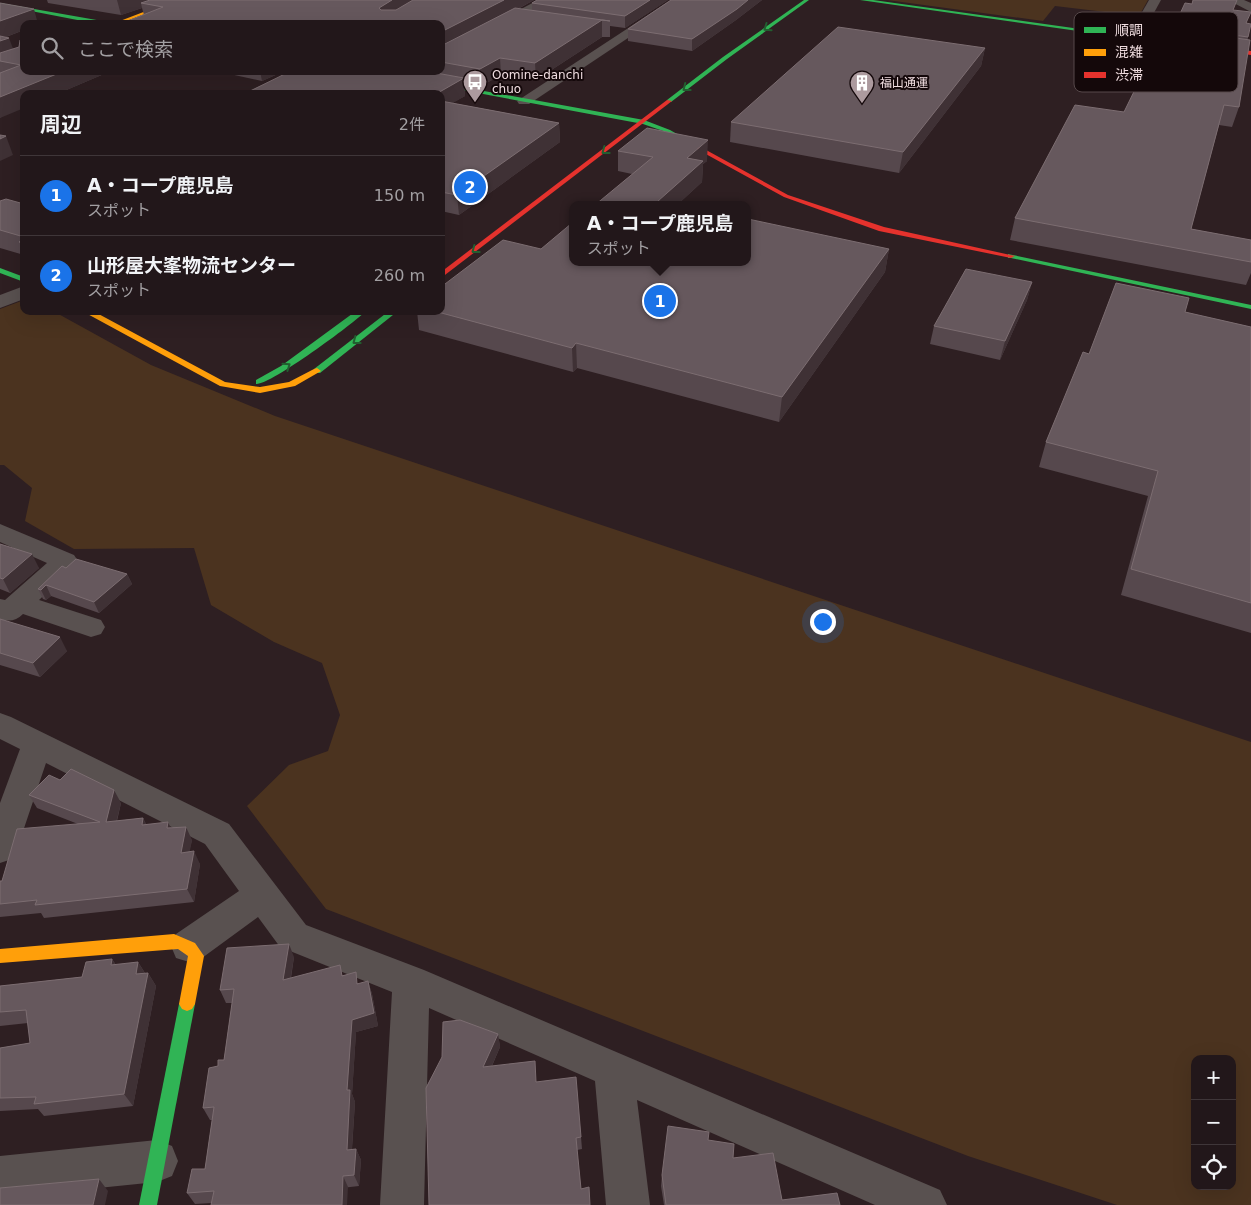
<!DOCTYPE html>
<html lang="ja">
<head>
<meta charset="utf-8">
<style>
	body { margin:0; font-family:"DejaVu Sans","Noto Sans JP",sans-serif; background:#2e2427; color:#f1f3f6 }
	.controls { position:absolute; right:15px; bottom:15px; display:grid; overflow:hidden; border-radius:10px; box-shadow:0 5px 20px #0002 }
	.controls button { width:45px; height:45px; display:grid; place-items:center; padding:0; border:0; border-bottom:1px solid #3f3639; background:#22171a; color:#f1f3f6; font:25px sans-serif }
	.you { position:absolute; left:822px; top:621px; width:18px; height:18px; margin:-12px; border:4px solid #fff; border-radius:50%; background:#1a73e8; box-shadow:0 0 0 8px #1a73e833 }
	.badge { display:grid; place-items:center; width:32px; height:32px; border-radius:50%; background:#1a73e8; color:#fff; font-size:16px; font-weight:700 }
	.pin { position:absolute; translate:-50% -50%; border:2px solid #fff; box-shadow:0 1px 5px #0006 }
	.popup { position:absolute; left:569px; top:201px; width:182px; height:65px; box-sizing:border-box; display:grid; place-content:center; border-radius:10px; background:#22171a; filter:drop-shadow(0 1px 4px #0005); font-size:16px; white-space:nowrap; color:#a29fa2 }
	.popup b { font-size:19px; color:#f1f3f6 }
	.popup::after { content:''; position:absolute; left:50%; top:100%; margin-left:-10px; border:10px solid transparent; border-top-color:#22171a }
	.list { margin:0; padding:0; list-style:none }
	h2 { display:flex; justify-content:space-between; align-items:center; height:65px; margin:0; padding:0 20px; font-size:21px }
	h2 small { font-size:16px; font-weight:400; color:#a29fa2 }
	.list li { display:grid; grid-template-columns:32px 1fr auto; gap:15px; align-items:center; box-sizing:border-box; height:80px; padding:0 20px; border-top:1px solid #3f3639 }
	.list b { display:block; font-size:19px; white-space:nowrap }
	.list p { margin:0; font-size:16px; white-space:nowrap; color:#a29fa2 }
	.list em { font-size:16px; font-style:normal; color:#a29fa2 }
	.icon { flex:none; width:28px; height:28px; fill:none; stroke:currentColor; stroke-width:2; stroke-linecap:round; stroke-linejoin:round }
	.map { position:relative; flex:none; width:1251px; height:1205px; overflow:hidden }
	.search { position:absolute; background:#22171a; box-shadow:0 5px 20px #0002; left:20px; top:20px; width:425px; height:55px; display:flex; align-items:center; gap:12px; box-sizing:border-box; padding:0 18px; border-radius:10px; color:#a29fa2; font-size:19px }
	.panel { position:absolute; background:#22171a; box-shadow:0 5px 20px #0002; left:20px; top:90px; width:425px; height:225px; border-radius:10px }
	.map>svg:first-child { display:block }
	.green { fill:#4b331f; fill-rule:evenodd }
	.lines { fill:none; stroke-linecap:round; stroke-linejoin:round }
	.street { fill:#595150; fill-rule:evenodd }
	.fast { fill:#30b455; fill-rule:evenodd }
	.slow { fill:#ff9f0a; fill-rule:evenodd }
	.jam { fill:#e5322d; fill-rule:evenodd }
	.wall { fill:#56484d }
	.shaded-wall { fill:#3f3135 }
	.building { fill:#66585d; stroke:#7c6d71 }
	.oneway { stroke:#225e30 }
	.labels { text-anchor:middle; stroke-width:4; stroke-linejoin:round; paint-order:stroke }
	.far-poi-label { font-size:12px; fill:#f0dde0; stroke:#14080a; text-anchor:start }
	.key { fill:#14080a; stroke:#56484a; stroke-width:1 }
	.key-label { font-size:14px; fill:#f0dde0 }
</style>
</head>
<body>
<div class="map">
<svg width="1251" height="1205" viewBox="0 0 1251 1205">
	<rect width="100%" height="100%" fill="#2e1f22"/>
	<g class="green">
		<path d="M887,0H1148L1139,16L1055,6L1043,21Z"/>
		<path d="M24,300V311H53L151,365L275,416L1251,742V1205H1117L968,1156L326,909L247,806L289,765L328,751L340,715L322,663L274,642L211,605L194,548L74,549L25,521L32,488L4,465H0V309ZM1195,1059H1232V1186H1195Z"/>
	</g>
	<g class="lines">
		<g class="street">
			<path d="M538,0H553L441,62V52Z"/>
			<path d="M671,0H685L529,104H519L517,101Z"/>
			<path d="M1149,0H1161L1139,40H1129L1128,37Z"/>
			<path d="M1228,0H1244L1251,3V12Z"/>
			<path d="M24,286V299L0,308V295Z"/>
			<path d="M0,524L74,555L78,561L74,567L39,600L101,620L105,627L101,634L91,637L23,614C16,621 9,622 0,619V599L5,600L47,563L0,542Z"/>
			<path d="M0,713L11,717L229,824L306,925L424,970L940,1190L947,1205H875L637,1100L650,1205H606L595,1081L429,1008L424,1205H380L392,992L280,947L258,917L202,958L189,962L176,958L171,946L176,934L239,891L205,844L46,763L17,849L12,859L0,863V803L20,749L0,739Z"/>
			<path d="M157,1140L172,1146L178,1161L172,1176L157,1182L0,1198V1156Z"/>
		</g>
		<g class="fast">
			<path d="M804,0H809L727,59L671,102H667V100L723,57Z"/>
			<path d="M860,0H873L1166,41L1163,43Z"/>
			<path d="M0,3L108,22L110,24H98L0,5Z"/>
			<path d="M360,71H374L644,120L670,130L698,146L693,147L666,132L643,124Z"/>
			<path d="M1008,254L1251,305V309L1011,258H1008Z"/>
			<path d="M0,268L24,277V282L0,273Z"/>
			<path d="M356,311H366C353,324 269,386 256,384V380L281,366Z"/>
			<path d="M389,311H398L320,373H314V369Z"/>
			<path d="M187,997L192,999L195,1004L157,1205H139L179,1004L182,999Z"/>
		</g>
		<g class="slow">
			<path d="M175,0H181L119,24H112Z"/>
			<path d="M82,311H93L225,382L260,387L289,382L314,369L317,368L321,371L295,386L260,393L220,386Z"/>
			<path d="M174,934L195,943L204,956L195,1004L192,1009L187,1011L182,1009L179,1004L188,956L178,949L0,963V949Z"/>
		</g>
		<g class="jam">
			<path d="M1210,46L1251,51V55L1208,49Z"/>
			<path d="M667,100L672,101L441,278V272Z"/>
			<path d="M693,145H697L788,195L884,227L1015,256L1011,258L879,231L784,197L693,147Z"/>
		</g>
	</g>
	<g class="wall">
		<path d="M47,0H534L518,9L532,10V3L537,0H668L625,28L610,26V37H602L536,80L501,75L481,86L464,83L465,96L452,103L559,123L560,142L459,215L441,211V94L281,76L280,73L262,81L216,71H441V24L144,15L142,8L121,15L48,3Z"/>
		<path d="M671,0H762L736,20L692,51L628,41V29Z"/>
		<path d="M0,3L24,24V30L6,37L13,49L111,71L57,94H24L0,118Z"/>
		<path d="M1234,10L1247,23L1248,37L1239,107L1232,127L1219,125L1191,229L1251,240V273L1246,285L1010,240L1015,218L1124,112L1137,86L1107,81L1112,63L1170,32L1173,30L1174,27Z"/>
		<path d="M985,48L981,66L899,173L730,142L731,122Z"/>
		<path d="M618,151L707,161L703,164L702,182L677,205L632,174L618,171Z"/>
		<path d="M0,201L24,204V255L0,248Z"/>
		<path d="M541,249H889L885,272L779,422L577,368L573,372L419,330L417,311H441Z"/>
		<path d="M1032,282L1027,300L1000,360L930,344L934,326Z"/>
		<path d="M1185,312L1251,327V633L1121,595L1148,496L1039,467L1046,442L1089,354Z"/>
		<path d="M0,544L39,568L10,593L0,589Z"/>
		<path d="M66,568L127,574L132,584L99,613L51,596L46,600L43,599L38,589Z"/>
		<path d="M0,619L67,651L40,677L0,665Z"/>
		<path d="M29,795L121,803L117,821L143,818L146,824L171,828L192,840L189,852L200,864L194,902L44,918L41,913L0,917V881H2L78,824L37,808Z"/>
		<path d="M294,957L291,978L344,975L359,984L368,981L372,994L378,1026L356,1032L352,1094L355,1102L352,1149H356L361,1160L359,1186L211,1203L195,1204L187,1193L205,1169L212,1120H210L203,1108L218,1066L224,1060L232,1003H226L220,990Z"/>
		<path d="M112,959L116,965L138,962L145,973H148L156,986L133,1106L44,1116L38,1109L0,1111V1048L30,1043L28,1023L0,1026V986L82,977Z"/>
		<path d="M498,1034L500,1047L492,1066L537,1082L581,1137L582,1149L577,1150L581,1189L429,1205Z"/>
		<path d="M708,1140L733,1158L782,1200L840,1205H664L661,1186L662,1175Z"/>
	</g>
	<g class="shaded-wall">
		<path d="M117,0H163L141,3L142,8L121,15Z"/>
		<path d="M392,0H418L381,24L379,8Z"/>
		<path d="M504,0H534L441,50V32Z"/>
		<path d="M650,0H668L625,28V16Z"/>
		<path d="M748,0H762L736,20L692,51V39Z"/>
		<path d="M34,9L38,24H24V30L0,39V21Z"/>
		<path d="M602,20V37L536,80L535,63Z"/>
		<path d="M9,38L15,54L0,59V41Z"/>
		<path d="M985,48L981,66L899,173L903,152Z"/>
		<path d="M500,58L501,75L481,86L480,69Z"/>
		<path d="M64,71H111L57,94H24V108L0,118V97Z"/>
		<path d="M260,71H280V73L262,81Z"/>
		<path d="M464,78L465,96L441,110V94H436Z"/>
		<path d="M559,123L560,142L459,215L457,195Z"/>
		<path d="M6,136L13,155L0,161V139Z"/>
		<path d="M708,140L707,161L703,164L702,182L677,205L658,201L687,158Z"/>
		<path d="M889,249L885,272L779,422L782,397Z"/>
		<path d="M1032,282L1027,300L1000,360L1005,341Z"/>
		<path d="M576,343L577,368L573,372L572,348Z"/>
		<path d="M32,554L39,568L10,593L3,579Z"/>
		<path d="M127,574L132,584L99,613L94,602Z"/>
		<path d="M46,585L51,596L46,600L41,590Z"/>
		<path d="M60,637L67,651L40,677L33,663Z"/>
		<path d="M114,790L121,803L113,835L106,822Z"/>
		<path d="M143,818L150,832L142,825Z"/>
		<path d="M168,822L174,835L167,828Z"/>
		<path d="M186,827L192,840L187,866L181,853Z"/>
		<path d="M194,851L200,864L194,902L187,889Z"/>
		<path d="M289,944L294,957L288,993L283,980Z"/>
		<path d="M112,959L120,972L111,965Z"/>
		<path d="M138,962L146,975L136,974Z"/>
		<path d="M148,973L156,986L133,1106L124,1094Z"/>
		<path d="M368,981L372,994L378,1026L356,1032L352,1094L355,1102L351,1161L347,1150V1090L352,1020Z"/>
		<path d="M498,1034L500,1047L486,1079L483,1067Z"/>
		<path d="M356,1149L361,1160L359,1186L354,1175Z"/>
		<path d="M343,1176L348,1187L347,1205H342Z"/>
		<path d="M99,1179L108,1191L105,1205H93Z"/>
	</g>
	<g class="building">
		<path d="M150,0H392L379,8L381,10H396L413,0H504L441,32V24H120L163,7L141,3Z"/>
		<path d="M537,0H650L625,16L532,3Z"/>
		<path d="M671,0H748L737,9L692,39L628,29Z"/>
		<path d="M1193,0H1237L1233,10L1251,12L1246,23L1251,24L1248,37L1174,27L1185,3L1192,4Z"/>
		<path d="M0,3L34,9L0,21Z"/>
		<path d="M515,8L610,21L602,20L535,63L500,58L480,69L441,62V46Z"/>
		<path d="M838,27L985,48L903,152L731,122Z"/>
		<path d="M1131,27L1170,32L1171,29L1250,40L1239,107L1224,105L1191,229L1251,240V262L1015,218L1075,105L1124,112L1146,67L1112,63Z"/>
		<path d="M0,36L9,38L0,41Z"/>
		<path d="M20,40H24V71H64L0,97V73L21,65L0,61V53L19,47Z"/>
		<path d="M291,71H425L464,78L436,94H244Z"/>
		<path d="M441,101L559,123L457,195L441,192Z"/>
		<path d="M647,128L708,140L687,158L703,161L658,201L677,205H595L653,157L618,151Z"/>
		<path d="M0,135L6,136L0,139Z"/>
		<path d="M6,199L24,204V237L0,230V201Z"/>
		<path d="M748,219L889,249L782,397L576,343L572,348L434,311H441V287L503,240L541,249L572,223V262H748Z"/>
		<path d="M24,239V243L19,242Z"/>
		<path d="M966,269L1032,282L1005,341L934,326Z"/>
		<path d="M1116,283L1189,298L1185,312L1251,327V603L1131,569L1158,471L1046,442L1083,352L1089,354Z"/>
		<path d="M0,544L32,554L3,579L0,578Z"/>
		<path d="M76,559L127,574L94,602L46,585L41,590L38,589L62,566L66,568Z"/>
		<path d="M0,619L60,637L33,663L0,653Z"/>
		<path d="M71,769L114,790L106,822L143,818L142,825L168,822L167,828L186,827L181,853L194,851L187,889L35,905L37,900L0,904V881H2L17,829L100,822L29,795L49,775L60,780Z"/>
		<path d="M289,944L283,980L340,965L342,976L356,972L357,984L368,981L374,1013L352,1020L347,1090H350L347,1150L356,1149L354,1175L343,1176L342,1205H211L214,1191L187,1193L192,1169H205L214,1107L203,1108L209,1068L218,1066V1060H224L234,989L220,990L227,948Z"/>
		<path d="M112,959L111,965L138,962L136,974L148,973L124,1094L34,1104L36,1097L0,1098V1048L30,1043L26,1010L0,1012V986L82,977L86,962Z"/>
		<path d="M460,1020L498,1034L483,1067L535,1061L536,1082L576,1077L581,1137L576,1138L581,1189L589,1187L590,1205H429L426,1088L442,1057L443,1022Z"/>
		<path d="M668,1126L709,1132L708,1140L734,1144L733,1158L773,1153L782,1200L837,1193L840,1205H666L662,1175Z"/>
		<path d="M99,1179L93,1205H0V1188Z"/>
	</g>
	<defs><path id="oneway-chevron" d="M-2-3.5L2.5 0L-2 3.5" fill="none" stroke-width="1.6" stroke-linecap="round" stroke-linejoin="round" transform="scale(1.25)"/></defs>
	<g class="oneway">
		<use href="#oneway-chevron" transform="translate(767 28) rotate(145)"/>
		<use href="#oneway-chevron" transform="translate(686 88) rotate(142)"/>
		<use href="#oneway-chevron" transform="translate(605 151) rotate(143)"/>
		<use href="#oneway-chevron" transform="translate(475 250) rotate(143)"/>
		<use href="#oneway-chevron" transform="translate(356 341) rotate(143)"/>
		<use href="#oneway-chevron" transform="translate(287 366) rotate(-35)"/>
	</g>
	<defs>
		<symbol id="bus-pin" viewBox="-11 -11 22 30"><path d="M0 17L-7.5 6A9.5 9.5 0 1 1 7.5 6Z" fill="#ac9a9e" stroke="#14080a"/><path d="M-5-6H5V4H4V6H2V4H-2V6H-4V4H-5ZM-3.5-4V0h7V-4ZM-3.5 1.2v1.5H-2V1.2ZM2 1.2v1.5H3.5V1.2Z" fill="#fff"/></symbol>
		<symbol id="building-pin" viewBox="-11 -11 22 30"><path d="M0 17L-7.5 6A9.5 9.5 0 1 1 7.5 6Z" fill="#ac9a9e" stroke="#14080a"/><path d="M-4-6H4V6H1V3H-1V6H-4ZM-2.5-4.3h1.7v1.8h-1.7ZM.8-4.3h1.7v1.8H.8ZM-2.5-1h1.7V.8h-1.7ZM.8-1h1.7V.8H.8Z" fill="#fff"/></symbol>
	</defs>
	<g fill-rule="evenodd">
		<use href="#bus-pin" x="461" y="68" width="28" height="38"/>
		<use href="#building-pin" x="848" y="69" width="28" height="38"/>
	</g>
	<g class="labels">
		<g class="far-poi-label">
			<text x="492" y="79">Oomine-danchi<tspan x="492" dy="14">chuo</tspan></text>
			<text x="880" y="87">福山通運</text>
		</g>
	</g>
	<rect x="1074" y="12" width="164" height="80" rx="8" class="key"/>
	<rect x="1084" y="27" width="22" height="6" fill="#30b455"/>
	<rect x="1084" y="49" width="22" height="7" fill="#ff9f0a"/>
	<rect x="1084" y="72" width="22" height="6" fill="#e5322d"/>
	<g class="key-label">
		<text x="1115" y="35">順調</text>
		<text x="1115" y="57">混雑</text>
		<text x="1115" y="80">渋滞</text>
	</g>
</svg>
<div class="controls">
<button>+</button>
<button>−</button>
<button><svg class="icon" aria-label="locate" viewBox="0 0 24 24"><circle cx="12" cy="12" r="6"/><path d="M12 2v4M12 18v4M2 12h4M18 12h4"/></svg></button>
</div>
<div class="you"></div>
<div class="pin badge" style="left:660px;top:301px">1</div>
<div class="popup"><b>A・コープ鹿児島</b>スポット</div>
<div class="pin badge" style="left:470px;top:187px">2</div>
<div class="search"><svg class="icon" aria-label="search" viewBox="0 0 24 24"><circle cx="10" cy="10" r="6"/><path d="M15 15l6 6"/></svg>ここで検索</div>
<section class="panel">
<h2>周辺<small>2件</small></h2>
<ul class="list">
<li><span class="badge">1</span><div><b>A・コープ鹿児島</b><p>スポット</p></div><em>150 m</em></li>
<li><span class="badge">2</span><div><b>山形屋大峯物流センター</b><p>スポット</p></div><em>260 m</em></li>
</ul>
</section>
</div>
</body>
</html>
